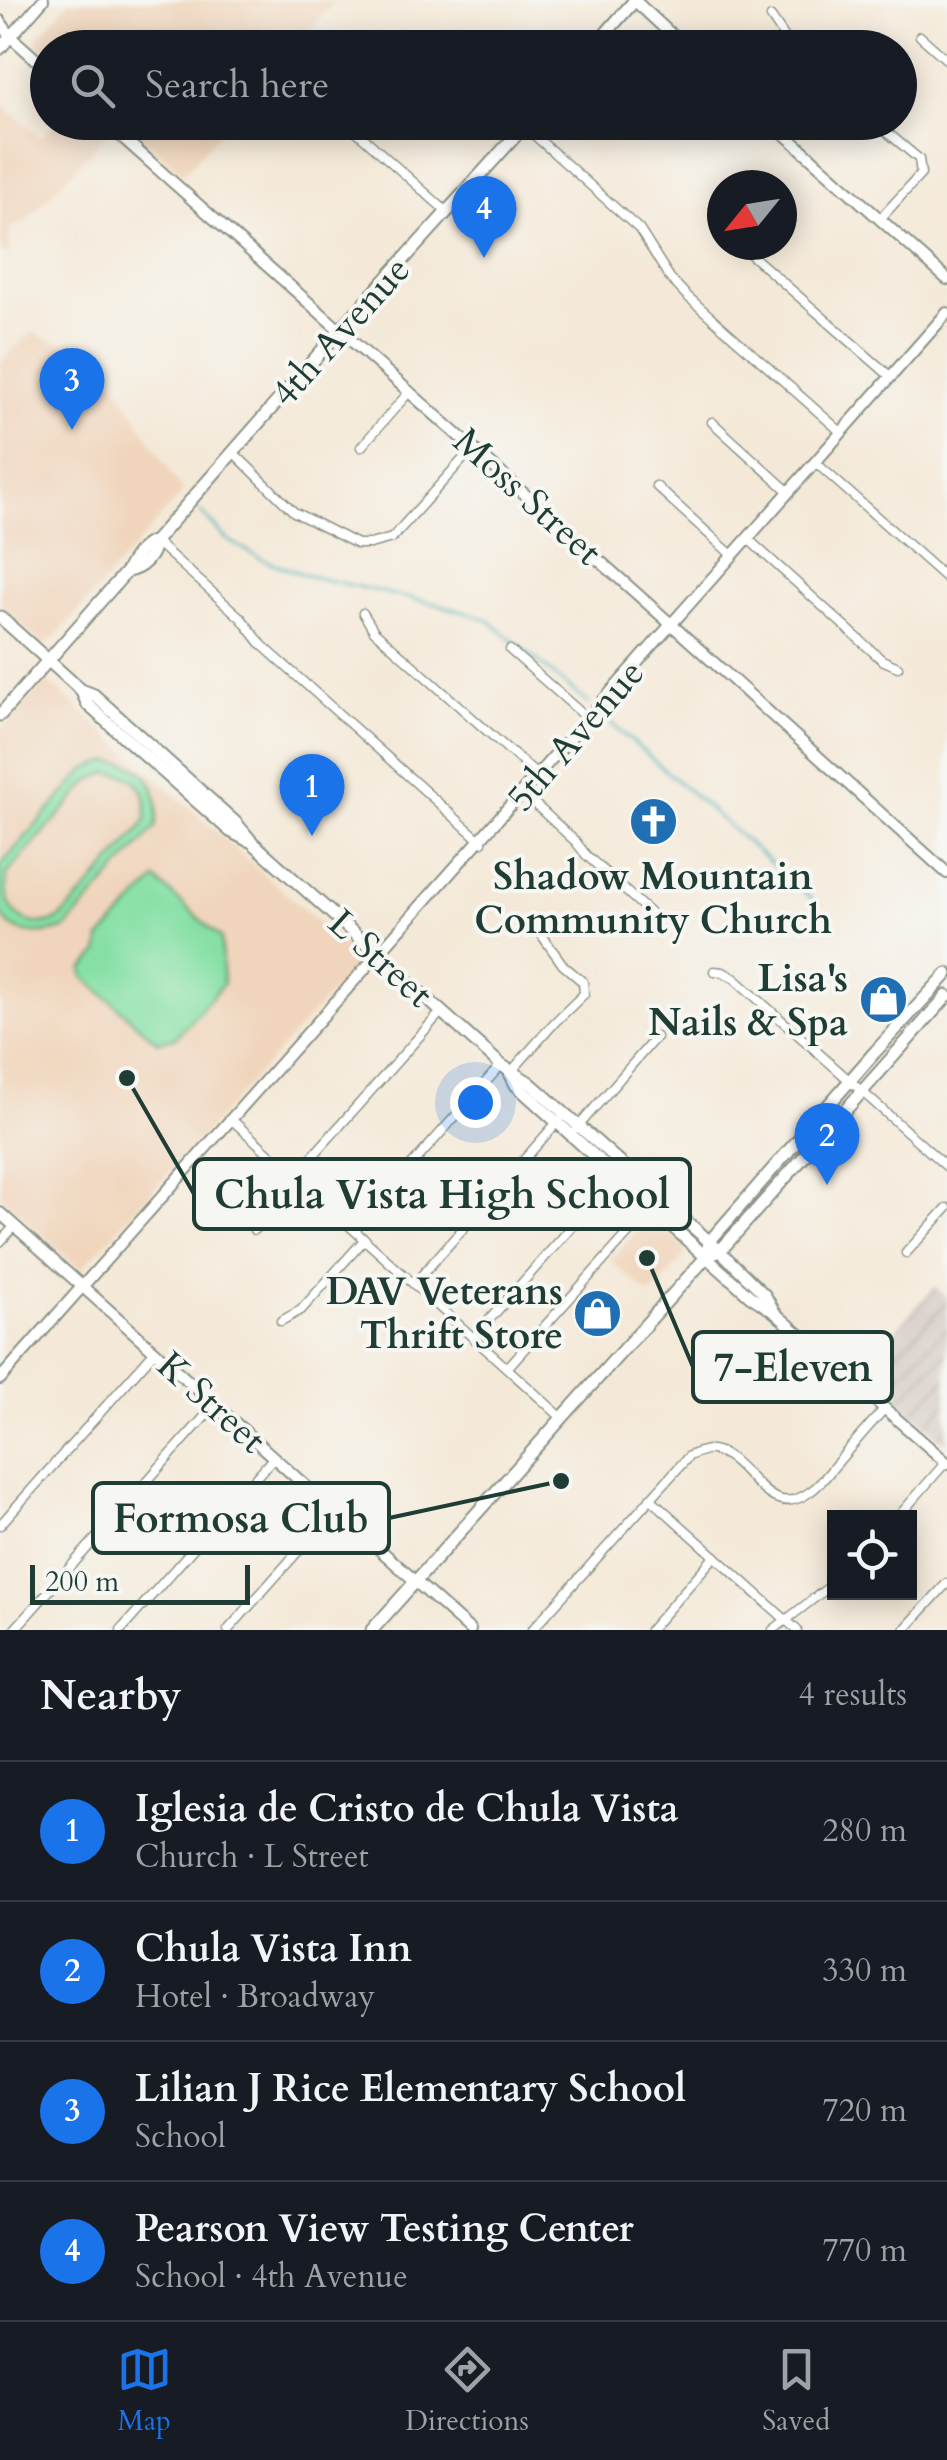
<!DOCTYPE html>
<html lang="en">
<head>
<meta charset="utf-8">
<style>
	body { margin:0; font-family:Cardo,serif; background:#242831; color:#f1f3f6 }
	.controls { position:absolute; right:30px; bottom:30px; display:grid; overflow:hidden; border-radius:0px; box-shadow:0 5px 25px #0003 }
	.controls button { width:90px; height:90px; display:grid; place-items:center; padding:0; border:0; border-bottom:2px solid #363941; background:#171b24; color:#f1f3f6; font:50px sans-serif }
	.compass { position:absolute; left:707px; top:170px; width:90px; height:90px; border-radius:50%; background:#171b24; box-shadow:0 5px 25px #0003; rotate:240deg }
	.scale { position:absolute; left:30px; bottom:25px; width:220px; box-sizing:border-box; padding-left:10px; border:5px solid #1f3d34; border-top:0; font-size:28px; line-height:35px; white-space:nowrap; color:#1f3d34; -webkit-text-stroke:8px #f6f6f2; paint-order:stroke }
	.you { position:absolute; left:475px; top:1102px; width:35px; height:35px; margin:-25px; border:8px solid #fff; border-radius:50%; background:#1a73e8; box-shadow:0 0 0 15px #1a73e833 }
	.badge { display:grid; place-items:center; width:65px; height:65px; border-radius:50%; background:#1a73e8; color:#fff; font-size:32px; font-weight:700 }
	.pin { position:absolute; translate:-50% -82px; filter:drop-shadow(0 2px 5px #0008) }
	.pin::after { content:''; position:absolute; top:52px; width:35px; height:30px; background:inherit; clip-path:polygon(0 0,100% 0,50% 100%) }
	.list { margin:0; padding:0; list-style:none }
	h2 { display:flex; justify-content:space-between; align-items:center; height:130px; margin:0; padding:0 40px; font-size:42px }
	h2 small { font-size:32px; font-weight:400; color:#9ea1a6 }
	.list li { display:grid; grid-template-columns:65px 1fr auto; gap:30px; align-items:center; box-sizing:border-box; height:140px; padding:0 40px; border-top:2px solid #363941 }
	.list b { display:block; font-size:38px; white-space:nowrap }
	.list p { margin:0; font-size:32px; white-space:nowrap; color:#9ea1a6 }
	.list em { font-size:32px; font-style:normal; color:#9ea1a6 }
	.icon { flex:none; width:55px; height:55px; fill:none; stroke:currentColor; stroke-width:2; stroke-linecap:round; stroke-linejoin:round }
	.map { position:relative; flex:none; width:947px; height:1630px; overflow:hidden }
	.search { position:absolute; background:#171b24; box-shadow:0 5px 25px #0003; left:30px; right:30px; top:30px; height:110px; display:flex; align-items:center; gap:25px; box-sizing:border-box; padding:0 35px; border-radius:55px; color:#9ea1a6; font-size:38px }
	.sheet { height:690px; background:#171b24 }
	nav { display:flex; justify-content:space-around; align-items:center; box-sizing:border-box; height:140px; border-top:2px solid #363941; background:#171b24; font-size:28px; color:#9ea1a6 }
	nav a { display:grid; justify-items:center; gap:5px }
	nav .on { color:#1a73e8 }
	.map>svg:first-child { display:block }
	.built { fill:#f0d5bc }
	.industrial { fill:url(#industrial-furrows) }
	.park { fill:#86e0a5; stroke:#528e6c; stroke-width:2.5; fill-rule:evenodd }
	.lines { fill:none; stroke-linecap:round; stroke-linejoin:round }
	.stream { stroke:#3fafba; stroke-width:2.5 }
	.street-casing { stroke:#8a9386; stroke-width:11 }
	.secondary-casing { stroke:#8a9386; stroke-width:14 }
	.primary-casing { stroke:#8a9386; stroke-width:15 }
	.street { stroke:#fff; stroke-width:8 }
	.secondary { stroke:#fff; stroke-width:10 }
	.primary { stroke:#fff; stroke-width:11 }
	.labels { text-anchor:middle; stroke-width:8; stroke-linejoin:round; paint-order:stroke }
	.street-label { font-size:38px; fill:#1f3d34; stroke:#f6f6f2 }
	.poi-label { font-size:38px; font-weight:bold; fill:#1f3d34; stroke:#f6f6f2; text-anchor:end }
	.leader { fill:none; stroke:#1f3d34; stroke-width:4 }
	.callout-dot { fill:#1f3d34; stroke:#f6f6f2; stroke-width:4 }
	.callout { fill:#f6f6f2; stroke:#1f3d34; stroke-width:4 }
	.callout-label { font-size:40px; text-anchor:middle; font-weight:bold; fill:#1f3d34 }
</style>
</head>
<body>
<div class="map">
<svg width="947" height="1630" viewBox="0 0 947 1630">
	<defs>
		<pattern id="industrial-furrows" width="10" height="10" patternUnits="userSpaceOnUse" patternTransform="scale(2.5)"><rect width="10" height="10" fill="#cec1b9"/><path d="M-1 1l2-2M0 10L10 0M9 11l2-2" fill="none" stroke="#a79e97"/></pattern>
	</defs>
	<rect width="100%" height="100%" fill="#f6f6f2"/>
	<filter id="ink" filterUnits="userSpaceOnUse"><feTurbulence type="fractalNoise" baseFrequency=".01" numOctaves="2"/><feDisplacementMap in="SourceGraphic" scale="20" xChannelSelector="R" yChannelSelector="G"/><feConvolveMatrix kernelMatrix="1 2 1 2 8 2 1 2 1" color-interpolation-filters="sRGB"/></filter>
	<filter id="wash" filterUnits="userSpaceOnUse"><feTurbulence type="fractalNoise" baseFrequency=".0048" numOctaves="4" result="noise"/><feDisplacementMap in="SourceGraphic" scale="40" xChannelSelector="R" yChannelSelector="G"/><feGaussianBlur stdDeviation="2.25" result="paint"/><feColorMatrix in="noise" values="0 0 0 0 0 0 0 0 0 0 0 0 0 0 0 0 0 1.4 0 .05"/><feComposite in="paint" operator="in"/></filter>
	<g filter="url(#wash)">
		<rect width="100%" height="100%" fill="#f4e9d8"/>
		<g class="built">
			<path d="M70,0H336L294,47L48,48L47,52L35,41Z"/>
			<path d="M0,102L41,138L55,123H93L106,134L25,222L10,228V253H0Z"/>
			<path d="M126,123H228L183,174Z"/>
			<path d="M33,332L80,352L107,369L183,492L53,640L43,645L0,606V362Z"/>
			<path d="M46,680L361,960L81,1270L0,1197V730Z"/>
			<path d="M650,1216L685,1248L684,1257L653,1293L648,1294L610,1260Z"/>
		</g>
		<path class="industrial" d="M935,1287L947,1298V1444L861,1368Z"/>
		<g class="park">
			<path d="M105,762C147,759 162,788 156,827L66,928C44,936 8,938 0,909C0,897 0,879 0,866L85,770ZM107,773C138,772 149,791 146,820C138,833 68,914 57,920C42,927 24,923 14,911C5,899 5,887 8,873L91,780Z"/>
			<path d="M156,880L221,938L223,984L175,1038L157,1042L84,977L83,969L99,953L100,939Z"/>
		</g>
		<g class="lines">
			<g class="stream">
				<path d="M201,512L226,539L264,560L305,575L440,605L487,619L588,703"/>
				<path d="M604,717L818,904"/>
			</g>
		</g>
	</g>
	<g filter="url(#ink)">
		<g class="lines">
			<defs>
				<g id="street">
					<path d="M771,17L792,48"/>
					<path d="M920,36L947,60"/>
					<path d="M346,122L447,212"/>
					<path d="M875,122L919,159L921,174L880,219"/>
					<path d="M524,126L639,229L670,278L686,295L841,432"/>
					<path d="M740,245L891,377"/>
					<path d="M712,422L788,491"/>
					<path d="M361,447L410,391"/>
					<path d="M233,452L294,512L357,544H370L392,538L473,448"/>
					<path d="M815,462L947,579"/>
					<path d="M656,486L733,556"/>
					<path d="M747,538L882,660L898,667"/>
					<path d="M155,541L241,618L262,645L482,842"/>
					<path d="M363,613L374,631L538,776"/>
					<path d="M510,650L587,718"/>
					<path d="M524,794L576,842L586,855L650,913"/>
					<path d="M714,971L723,972L734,978L947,1167"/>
					<path d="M510,1073L555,1022L584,994L583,982L563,965L541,934"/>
					<path d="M232,1120L561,1417"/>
					<path d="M577,1128L656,1037"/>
					<path d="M295,1176L441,1012"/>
					<path d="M355,1229L501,1065"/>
					<path d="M254,1230L298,1179"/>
					<path d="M0,1242L15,1226"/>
					<path d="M906,1253L947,1208"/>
					<path d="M414,1284L560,1119"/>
					<path d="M281,1321L301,1310L365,1239"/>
					<path d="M474,1337L617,1176"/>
					<path d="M508,1367L651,1208"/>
					<path d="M650,1498L797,1630"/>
					<path d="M897,1518L946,1462"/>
					<path d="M0,1525L155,1351"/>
					<path d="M14,1630L216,1404"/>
					<path d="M121,1630L274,1457"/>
					<path d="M228,1630L334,1511"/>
					<path d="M532,1630L689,1456C696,1453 704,1449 712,1450C749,1455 766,1526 811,1491C821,1484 829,1472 838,1462C853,1444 869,1426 885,1408"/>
					<path d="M650,1630L715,1556"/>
					<path d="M773,1630L834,1583"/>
					<path d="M904,1630L947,1583"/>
				</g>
				<g id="secondary">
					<path d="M634,0L686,48"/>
					<path d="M0,21L11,37L48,70"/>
					<path d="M0,49L43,0"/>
					<path d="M105,122L681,633L947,873"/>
					<path d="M771,122L947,279"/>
					<path d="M0,1213L365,1539L378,1548L470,1630"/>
					<path d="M720,1251L765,1295L774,1311"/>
					<path d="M706,1257L750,1296L774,1312L947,1463"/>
					<path d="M0,1379C318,1026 632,669 947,313"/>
				</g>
				<g id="primary">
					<path d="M593,48L635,0"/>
					<path d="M127,571C142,569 154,556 155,541"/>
					<path d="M0,617L81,690L94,695L103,703L236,823L252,842L501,1065L530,1083L720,1251"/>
					<path d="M81,690L88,705L230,831L247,840"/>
					<path d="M0,715L127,571C132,560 142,545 155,541L340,330L528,122"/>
					<path d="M510,1073L516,1085L706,1257"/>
					<path d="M708,1248L709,1242L874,1053L947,974"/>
					<path d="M372,1630L700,1264L706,1257L720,1251L947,996"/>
				</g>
			</defs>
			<use href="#street" class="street-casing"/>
			<use href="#secondary" class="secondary-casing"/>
			<use href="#primary" class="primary-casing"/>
			<use href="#street" class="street"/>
			<use href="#secondary" class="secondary"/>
			<use href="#primary" class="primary"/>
		</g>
	</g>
	<defs>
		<symbol id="church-disc" viewBox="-11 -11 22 22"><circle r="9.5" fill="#1f6fb2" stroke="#f6f6f2"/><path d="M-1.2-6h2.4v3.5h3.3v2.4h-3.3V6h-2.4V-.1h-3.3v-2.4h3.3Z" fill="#fff"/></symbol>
		<symbol id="shop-disc" viewBox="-11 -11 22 22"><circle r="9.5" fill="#1f6fb2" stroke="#f6f6f2"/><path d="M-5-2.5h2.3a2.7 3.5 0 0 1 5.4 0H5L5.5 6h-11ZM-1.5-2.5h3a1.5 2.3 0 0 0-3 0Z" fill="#fff"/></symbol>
	</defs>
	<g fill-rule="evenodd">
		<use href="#church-disc" x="626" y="794" width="55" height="55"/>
		<use href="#shop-disc" x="856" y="972" width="55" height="55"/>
		<use href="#shop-disc" x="570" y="1286" width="55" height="55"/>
	</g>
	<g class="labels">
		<g class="street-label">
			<text transform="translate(340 331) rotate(-48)" y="13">4th Avenue</text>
			<text transform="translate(528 496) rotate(42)" y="13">Moss Street</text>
			<text transform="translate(575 735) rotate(-49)" y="13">5th Avenue</text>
			<text transform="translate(381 958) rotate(42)" y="13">L Street</text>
			<text transform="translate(212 1402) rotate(42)" y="13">K Street</text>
		</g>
		<g class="poi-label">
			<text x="653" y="889" text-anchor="middle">Shadow Mountain<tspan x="653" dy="44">Community Church</tspan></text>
			<text x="848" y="991">Lisa's<tspan x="848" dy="44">Nails &amp; Spa</tspan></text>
			<text x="563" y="1304">DAV Veterans<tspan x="563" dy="44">Thrift Store</tspan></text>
		</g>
	</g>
	<path class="leader" d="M127 1078L194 1194M647 1258L693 1367M561 1481L389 1518"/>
	<g class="callout-dot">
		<circle cx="127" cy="1078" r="10"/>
		<circle cx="647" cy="1258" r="10"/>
		<circle cx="561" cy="1481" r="10"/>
	</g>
	<g class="callout">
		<rect x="194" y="1159" width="496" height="70" rx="10"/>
		<rect x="693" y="1332" width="199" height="70" rx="10"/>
		<rect x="93" y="1483" width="296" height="70" rx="10"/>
	</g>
	<g class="callout-label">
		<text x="442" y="1208">Chula Vista High School</text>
		<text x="793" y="1381">7-Eleven</text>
		<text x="241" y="1532">Formosa Club</text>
	</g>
</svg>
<div class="controls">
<button><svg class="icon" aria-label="locate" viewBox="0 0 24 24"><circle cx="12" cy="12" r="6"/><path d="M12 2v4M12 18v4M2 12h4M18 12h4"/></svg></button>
</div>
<svg class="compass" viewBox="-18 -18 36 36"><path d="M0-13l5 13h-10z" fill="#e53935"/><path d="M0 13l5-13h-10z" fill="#9ea1a6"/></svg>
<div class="scale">200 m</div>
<div class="you"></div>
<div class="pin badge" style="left:312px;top:836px">1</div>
<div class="pin badge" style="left:827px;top:1185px">2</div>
<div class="pin badge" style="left:72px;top:430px">3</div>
<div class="pin badge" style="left:484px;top:258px">4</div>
<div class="search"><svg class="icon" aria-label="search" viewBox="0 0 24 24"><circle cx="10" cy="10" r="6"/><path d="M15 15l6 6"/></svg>Search here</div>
</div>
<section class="sheet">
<h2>Nearby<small>4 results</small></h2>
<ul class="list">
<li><span class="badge">1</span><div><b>Iglesia de Cristo de Chula Vista</b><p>Church · L Street</p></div><em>280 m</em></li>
<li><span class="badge">2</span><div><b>Chula Vista Inn</b><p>Hotel · Broadway</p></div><em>330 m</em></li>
<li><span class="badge">3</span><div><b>Lilian J Rice Elementary School</b><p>School</p></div><em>720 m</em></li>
<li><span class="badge">4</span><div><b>Pearson View Testing Center</b><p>School · 4th Avenue</p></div><em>770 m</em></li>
</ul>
</section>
<nav>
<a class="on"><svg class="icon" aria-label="map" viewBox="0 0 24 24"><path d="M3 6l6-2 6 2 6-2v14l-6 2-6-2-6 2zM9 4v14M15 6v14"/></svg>Map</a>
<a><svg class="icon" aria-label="directions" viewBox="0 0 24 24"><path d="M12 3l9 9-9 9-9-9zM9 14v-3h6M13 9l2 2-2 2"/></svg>Directions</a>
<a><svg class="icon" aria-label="saved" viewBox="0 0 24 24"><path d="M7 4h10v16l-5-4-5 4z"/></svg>Saved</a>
</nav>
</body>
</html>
